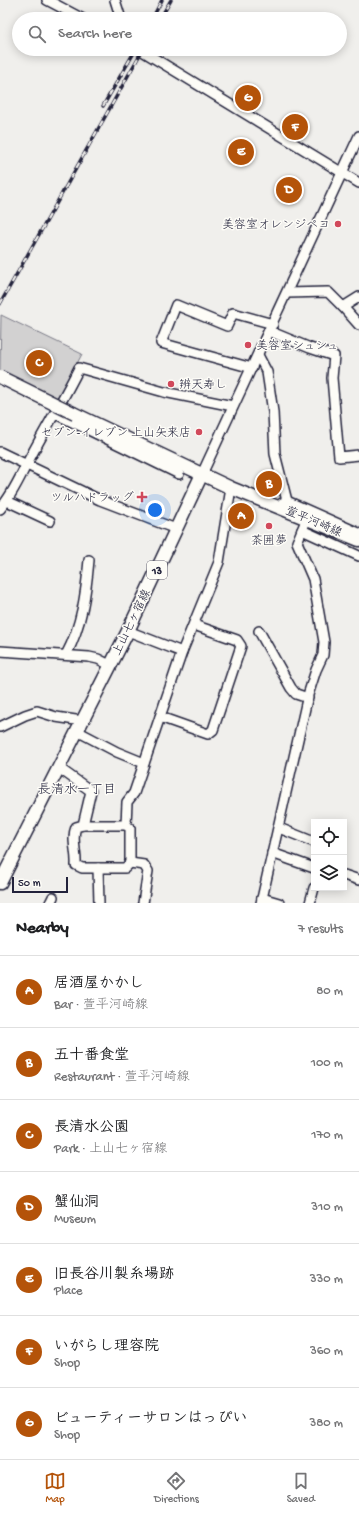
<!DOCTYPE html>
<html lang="en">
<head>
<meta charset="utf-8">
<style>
	body { margin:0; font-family:"Gochi Hand","Klee One",sans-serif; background:#f2f2f2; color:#202124 }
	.controls { position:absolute; right:12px; bottom:12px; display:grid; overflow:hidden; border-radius:0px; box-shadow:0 2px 10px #0003 }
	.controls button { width:36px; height:36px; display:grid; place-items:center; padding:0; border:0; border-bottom:1px solid #e0e0e0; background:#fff; color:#202124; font:20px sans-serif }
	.scale { position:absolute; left:12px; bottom:10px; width:56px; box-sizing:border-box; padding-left:4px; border:2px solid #22223b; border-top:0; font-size:11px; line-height:14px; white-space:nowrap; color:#22223b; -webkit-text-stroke:3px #fdfcf7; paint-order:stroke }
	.you { position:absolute; left:155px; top:510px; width:14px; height:14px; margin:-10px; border:3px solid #fff; border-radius:50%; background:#1a73e8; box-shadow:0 0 0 6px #1a73e833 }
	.badge { display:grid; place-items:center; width:26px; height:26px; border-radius:50%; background:#b45309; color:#fff; font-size:13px; font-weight:700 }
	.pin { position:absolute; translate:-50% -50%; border:2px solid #fff; box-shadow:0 1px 4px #0006 }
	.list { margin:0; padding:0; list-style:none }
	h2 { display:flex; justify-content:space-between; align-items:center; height:52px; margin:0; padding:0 16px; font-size:17px }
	h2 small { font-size:13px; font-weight:400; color:#757577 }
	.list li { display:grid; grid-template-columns:26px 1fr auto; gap:12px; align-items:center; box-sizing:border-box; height:72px; padding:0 16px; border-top:1px solid #e0e0e0 }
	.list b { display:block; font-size:15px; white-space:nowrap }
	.list p { margin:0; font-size:13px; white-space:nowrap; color:#757577 }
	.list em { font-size:13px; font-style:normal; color:#757577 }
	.icon { flex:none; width:22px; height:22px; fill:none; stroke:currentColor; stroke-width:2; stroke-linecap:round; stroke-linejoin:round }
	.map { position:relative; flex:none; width:359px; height:903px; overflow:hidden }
	.search { position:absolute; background:#fff; box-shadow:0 2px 10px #0003; left:12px; right:12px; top:12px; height:44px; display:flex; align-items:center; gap:10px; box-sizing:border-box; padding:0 14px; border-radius:22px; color:#757577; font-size:15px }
	.sheet { height:556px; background:#fff }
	nav { display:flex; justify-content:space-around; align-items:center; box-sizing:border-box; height:56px; border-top:1px solid #e0e0e0; background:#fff; font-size:11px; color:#757577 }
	nav a { display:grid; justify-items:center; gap:2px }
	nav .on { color:#b45309 }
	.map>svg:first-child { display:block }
	.green { fill:#d2d1d1; stroke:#7a7a86 }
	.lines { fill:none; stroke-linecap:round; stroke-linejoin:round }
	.minor-casing { stroke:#22223b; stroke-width:12 }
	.major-casing { stroke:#22223b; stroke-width:15 }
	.minor { stroke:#fdfcf7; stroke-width:9 }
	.major { stroke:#fdfcf7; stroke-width:12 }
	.rail-casing { stroke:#22223b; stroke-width:3.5 }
	.rail { stroke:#fdfcf7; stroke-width:2; stroke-dasharray:6; stroke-linecap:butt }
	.major-bridge-casing { stroke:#22223b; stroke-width:15; stroke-linecap:butt }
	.major-bridge { stroke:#fdfcf7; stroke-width:12 }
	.poi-dot { fill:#d1495b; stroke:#fdfcf7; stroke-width:1.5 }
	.labels { text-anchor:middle; stroke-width:3; stroke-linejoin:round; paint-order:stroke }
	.shield { fill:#fdfcf7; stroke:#646373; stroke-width:1 }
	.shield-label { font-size:11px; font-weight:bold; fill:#22223b }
	.poi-label { font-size:12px; fill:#22223b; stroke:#fdfcf7; text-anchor:end }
	.street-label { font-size:12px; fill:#22223b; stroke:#fdfcf7 }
	.neighbourhood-label { font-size:13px; fill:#22223b; stroke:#fdfcf7 }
</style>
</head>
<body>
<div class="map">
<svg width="359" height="903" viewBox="0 0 359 903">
	<rect width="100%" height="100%" fill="#f0efec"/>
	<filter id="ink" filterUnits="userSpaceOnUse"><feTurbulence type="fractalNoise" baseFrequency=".025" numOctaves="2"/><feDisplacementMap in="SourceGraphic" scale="8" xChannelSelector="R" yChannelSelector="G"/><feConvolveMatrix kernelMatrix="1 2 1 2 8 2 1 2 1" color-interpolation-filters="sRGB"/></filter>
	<g filter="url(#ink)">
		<path class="green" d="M1,315L82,354L58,400L0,372Z"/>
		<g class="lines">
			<defs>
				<g id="minor">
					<path d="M47,0L83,19"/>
					<path d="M115,0L121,19"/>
					<path d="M139,49L359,183"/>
					<path d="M287,293L328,292L343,307"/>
					<path d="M359,297L343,307L359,325"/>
					<path d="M269,331L310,348L334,356L332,378L339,457L359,455"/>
					<path d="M258,355L267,372L273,412L275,454L287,501"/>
					<path d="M252,368L161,343L176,305L227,326L233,313L273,324"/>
					<path d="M56,414L179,474"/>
					<path d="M0,452L100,500L176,529"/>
					<path d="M202,474L359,136"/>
					<path d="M7,501L50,521"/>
					<path d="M282,503L287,501L359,533"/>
					<path d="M0,509C14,493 21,474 31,456C47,426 64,398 79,368L164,392L233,406"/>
					<path d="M302,530L359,556"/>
					<path d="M259,631L291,688L296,694L308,698"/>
					<path d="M0,651L89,657L98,659L110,665"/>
					<path d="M182,652L219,562L231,488"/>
					<path d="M66,655C82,625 86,593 89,560"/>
					<path d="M160,717L208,734L213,730L241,646L237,640L194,625"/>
					<path d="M0,727L25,715L37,711L56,717L82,721"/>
					<path d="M77,731L117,752L144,763"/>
					<path d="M59,768L91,791L83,825L76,827C71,839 77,852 76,865L82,868H125L130,863V828L126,825L127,802L134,793L182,652L128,631"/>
					<path d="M83,825H126"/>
					<path d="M279,828L314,842"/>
					<path d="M272,853L314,868"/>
					<path d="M130,863L144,865L148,871L143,903"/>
					<path d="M98,868L99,903"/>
					<path d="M344,875L359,880"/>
					<path d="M262,898L279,903"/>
					<path d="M50,903L53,897"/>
					<path d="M261,903L308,695L316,670L323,655L324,642L313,579L297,542L307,518"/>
					<path d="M310,903L314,888"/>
				</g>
				<g id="major">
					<path d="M75,414L231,488L359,540"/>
					<path d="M0,883L128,631L202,474"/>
				</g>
			</defs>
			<use href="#minor" class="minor-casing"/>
			<use href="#major" class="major-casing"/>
			<use href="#minor" class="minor"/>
			<use href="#major" class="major"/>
			<defs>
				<g id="rail">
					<path d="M152,19L162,0"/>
					<path d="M160,19L171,0"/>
					<path d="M103,106L136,49"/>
					<path d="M0,304L143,49"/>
				</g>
			</defs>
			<use href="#rail" class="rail-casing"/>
			<use href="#rail" class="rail"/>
			<defs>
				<path id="major-bridge" d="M0,377L75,414"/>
			</defs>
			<use href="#major-bridge" class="major-bridge-casing"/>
			<use href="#major-bridge" class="major-bridge"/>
		</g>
	</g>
	<g class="poi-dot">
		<circle cx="338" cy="224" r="4"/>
		<circle cx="248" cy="345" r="4"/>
		<circle cx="171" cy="384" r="4"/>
		<circle cx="199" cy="432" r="4"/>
		<path d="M140 491h4v4h4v4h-4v4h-4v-4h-4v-4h4z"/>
		<circle cx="269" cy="526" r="4"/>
	</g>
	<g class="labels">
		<rect class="shield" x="147" y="561" width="20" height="18" rx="3"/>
		<g class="shield-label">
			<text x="157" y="574">13</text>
		</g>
		<g class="poi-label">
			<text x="330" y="228">美容室オレンジペコ</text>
			<text x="256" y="349" text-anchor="start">美容室シュシュ</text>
			<text x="179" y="388" text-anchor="start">辨天寿し</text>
			<text x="191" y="436">セブン-イレブン 上山矢来店</text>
			<text x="134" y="501">ツルハドラッグ</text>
			<text x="269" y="544" text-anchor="middle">茶囲夢</text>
		</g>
		<g class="street-label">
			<text transform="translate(314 521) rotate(23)" y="4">萱平河崎線</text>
			<text transform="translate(131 622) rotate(-64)" y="4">上山七ヶ宿線</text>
		</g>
		<g class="neighbourhood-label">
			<text x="77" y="793">長清水一丁目</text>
		</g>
	</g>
</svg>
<div class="controls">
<button><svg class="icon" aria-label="locate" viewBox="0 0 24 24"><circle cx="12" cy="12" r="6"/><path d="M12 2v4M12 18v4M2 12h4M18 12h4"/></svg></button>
<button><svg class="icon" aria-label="layers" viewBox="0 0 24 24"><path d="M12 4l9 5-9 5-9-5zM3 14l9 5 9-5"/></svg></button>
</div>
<div class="scale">50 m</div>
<div class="you"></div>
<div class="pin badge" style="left:241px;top:516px">A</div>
<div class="pin badge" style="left:269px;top:484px">B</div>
<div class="pin badge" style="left:39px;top:363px">C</div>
<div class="pin badge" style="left:289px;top:190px">D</div>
<div class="pin badge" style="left:241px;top:152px">E</div>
<div class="pin badge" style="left:295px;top:127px">F</div>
<div class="pin badge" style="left:248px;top:98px">G</div>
<div class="search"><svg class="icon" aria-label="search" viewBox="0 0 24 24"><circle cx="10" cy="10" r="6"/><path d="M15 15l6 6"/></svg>Search here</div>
</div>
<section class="sheet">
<h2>Nearby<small>7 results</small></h2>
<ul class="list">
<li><span class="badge">A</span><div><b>居酒屋かかし</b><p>Bar · 萱平河崎線</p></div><em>80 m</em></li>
<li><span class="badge">B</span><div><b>五十番食堂</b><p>Restaurant · 萱平河崎線</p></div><em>100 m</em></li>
<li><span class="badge">C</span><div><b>長清水公園</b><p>Park · 上山七ヶ宿線</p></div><em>170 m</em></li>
<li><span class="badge">D</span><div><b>蟹仙洞</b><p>Museum</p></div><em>310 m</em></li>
<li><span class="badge">E</span><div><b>旧長谷川製糸場跡</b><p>Place</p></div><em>330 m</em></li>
<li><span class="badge">F</span><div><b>いがらし理容院</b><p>Shop</p></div><em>360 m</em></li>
<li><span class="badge">G</span><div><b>ビューティーサロンはっぴい</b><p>Shop</p></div><em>380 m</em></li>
</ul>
</section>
<nav>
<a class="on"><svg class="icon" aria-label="map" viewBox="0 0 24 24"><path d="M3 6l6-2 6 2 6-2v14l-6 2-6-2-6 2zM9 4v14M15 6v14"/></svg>Map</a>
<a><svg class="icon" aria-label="directions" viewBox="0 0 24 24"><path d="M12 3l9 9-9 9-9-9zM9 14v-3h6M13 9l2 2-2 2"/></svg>Directions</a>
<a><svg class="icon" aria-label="saved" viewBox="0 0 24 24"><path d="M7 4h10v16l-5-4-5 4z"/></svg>Saved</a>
</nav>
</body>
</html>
